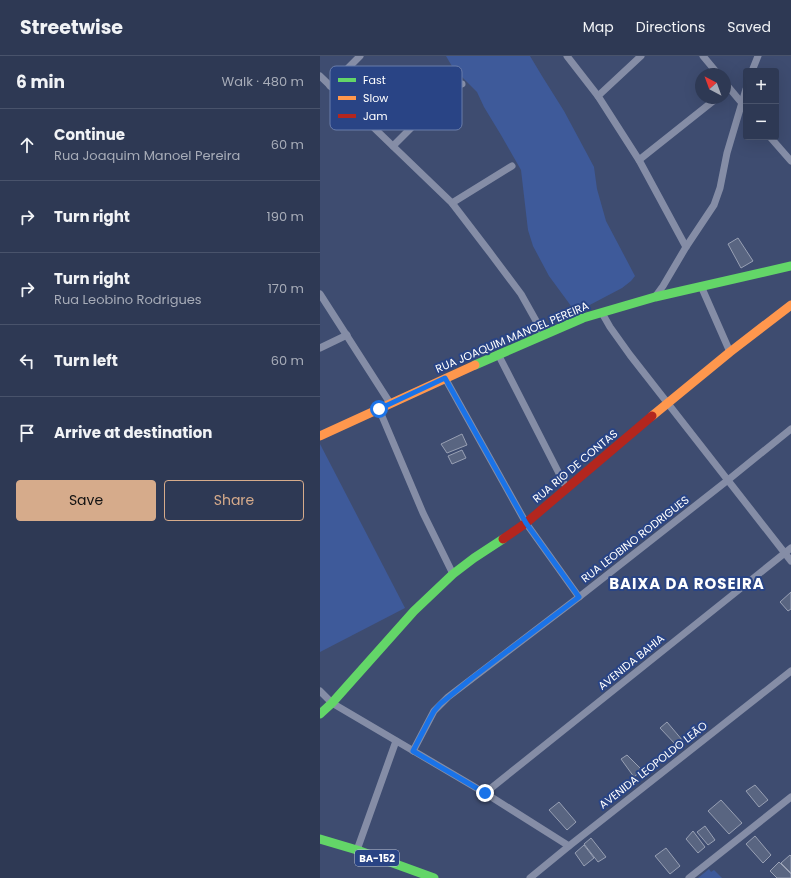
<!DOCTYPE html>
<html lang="en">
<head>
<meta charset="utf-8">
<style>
	body { margin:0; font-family:Poppins,sans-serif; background:#3a445e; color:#f1f3f6 }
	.controls { position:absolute; right:12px; top:12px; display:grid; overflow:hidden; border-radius:4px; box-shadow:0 4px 16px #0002 }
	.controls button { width:36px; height:36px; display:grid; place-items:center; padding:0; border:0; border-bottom:1px solid #49536b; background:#2e3954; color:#f1f3f6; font:20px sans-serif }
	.compass { position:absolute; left:375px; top:12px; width:36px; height:36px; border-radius:50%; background:#2e3954; box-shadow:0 4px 16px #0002; rotate:319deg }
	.stop { position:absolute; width:12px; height:12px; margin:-9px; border:3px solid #1a73e8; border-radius:50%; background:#fff }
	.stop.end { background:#1a73e8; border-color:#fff; box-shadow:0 1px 4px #0008 }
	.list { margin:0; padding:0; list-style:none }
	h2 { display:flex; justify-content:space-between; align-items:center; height:52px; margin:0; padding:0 16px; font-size:17px }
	h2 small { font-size:13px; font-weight:400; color:#a7acb8 }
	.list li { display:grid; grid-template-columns:26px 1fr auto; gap:12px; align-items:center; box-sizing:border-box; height:72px; padding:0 16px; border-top:1px solid #49536b }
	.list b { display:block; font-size:15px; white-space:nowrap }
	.list p { margin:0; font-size:13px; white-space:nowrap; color:#a7acb8 }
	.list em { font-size:13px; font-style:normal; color:#a7acb8 }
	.actions { display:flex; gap:8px; padding:12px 16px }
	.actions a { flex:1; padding:9px 0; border:1px solid #d6ab8b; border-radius:4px; text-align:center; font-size:14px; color:#d6ab8b }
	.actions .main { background:#d6ab8b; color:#111 }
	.icon { flex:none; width:22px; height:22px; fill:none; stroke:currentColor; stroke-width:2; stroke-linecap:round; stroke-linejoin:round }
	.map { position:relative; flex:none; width:471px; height:822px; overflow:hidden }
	header { display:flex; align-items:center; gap:24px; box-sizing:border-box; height:56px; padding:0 20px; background:#2e3954; border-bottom:1px solid #49536b }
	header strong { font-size:19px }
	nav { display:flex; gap:22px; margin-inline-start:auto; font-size:14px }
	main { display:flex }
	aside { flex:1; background:#2e3954 }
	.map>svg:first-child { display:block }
	.green { fill:#3e5a9a }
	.building { fill:#596581; stroke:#98a0b4 }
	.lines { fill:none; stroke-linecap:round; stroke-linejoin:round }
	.street { stroke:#858da6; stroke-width:7 }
	.fast { stroke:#63d668; stroke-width:9 }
	.slow { stroke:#ff974d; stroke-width:9 }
	.jam { stroke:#b3261e; stroke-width:9 }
	.route { stroke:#1a73e8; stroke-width:5 }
	.labels { text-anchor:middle; stroke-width:4; stroke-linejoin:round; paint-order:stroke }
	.shield { fill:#294485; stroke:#bfc7da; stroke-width:1 }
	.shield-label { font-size:10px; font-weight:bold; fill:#fff }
	.street-label { font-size:11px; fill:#fff; stroke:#294485 }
	.district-label { font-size:15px; font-weight:bold; letter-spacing:1px; fill:#fff; stroke:#294485 }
	.key { fill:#294485; stroke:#697caa; stroke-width:1 }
	.key-label { font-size:11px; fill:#fff }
</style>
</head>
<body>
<header>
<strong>Streetwise</strong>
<nav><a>Map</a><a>Directions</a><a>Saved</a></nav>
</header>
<main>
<aside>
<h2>6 min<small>Walk · 480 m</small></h2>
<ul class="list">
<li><svg class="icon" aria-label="ahead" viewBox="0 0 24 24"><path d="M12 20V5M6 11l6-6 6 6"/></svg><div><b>Continue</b><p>Rua Joaquim Manoel Pereira</p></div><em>60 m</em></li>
<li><svg class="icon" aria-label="right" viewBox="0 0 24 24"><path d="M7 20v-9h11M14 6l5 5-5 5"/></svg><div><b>Turn right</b></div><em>190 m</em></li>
<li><svg class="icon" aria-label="right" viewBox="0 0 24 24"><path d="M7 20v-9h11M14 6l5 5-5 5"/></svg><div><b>Turn right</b><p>Rua Leobino Rodrigues</p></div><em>170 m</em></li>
<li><svg class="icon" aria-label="left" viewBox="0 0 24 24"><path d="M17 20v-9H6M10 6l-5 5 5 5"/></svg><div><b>Turn left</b></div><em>60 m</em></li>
<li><svg class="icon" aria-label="arrive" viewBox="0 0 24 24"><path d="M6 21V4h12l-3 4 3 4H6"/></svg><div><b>Arrive at destination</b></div></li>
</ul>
<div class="actions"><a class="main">Save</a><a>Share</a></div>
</aside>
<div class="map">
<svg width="471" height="822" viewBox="0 0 471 822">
	<rect width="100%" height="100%" fill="#3e4c70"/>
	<g class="green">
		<path d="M126,0H210L222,20L244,55L266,96L274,111L277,133L286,165L315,220L311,225L302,232L264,252L254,254L229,220L213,190L208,174L201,114L181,79L164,51L157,36L133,12Z"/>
		<path d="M0,388L85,552L0,596Z"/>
		<path d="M389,813L391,816L394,814L402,822H378Z"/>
	</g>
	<g class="building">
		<path d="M418,182L433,205L421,212L408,188Z"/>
		<path d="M142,378L147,389L127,397L121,388Z"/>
		<path d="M142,394L146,402L132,408L128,400Z"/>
		<path d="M471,536V553L468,555L460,546Z"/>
		<path d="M347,666L363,685L357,690L340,672Z"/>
		<path d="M307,699L322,714L314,721L301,703Z"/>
		<path d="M435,729L448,744L439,751L426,735Z"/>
		<path d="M401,744L422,767L409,778L388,755Z"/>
		<path d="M239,746L256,766L247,774L229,754Z"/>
		<path d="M385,770L395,784L388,789L377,776Z"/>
		<path d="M373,775L385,791L378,797L366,783Z"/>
		<path d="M435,780L451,799L443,807L426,788Z"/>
		<path d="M271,782L286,801L278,806L264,788Z"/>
		<path d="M264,789L274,802L264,810L255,797Z"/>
		<path d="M346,792L360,810L350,818L335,800Z"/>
		<path d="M470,799L471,800V817L461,807Z"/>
		<path d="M459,806L471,818V822H457L450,815Z"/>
	</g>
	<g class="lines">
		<g class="street">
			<path d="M247,0L278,40"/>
			<path d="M321,0L278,40L319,104L366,191"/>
			<path d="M383,0L398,18"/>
			<path d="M432,15L438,0"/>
			<path d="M0,20L132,147L168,194L201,238L224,279"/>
			<path d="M405,27L426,52"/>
			<path d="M10,30L40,0"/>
			<path d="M450,81L471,105"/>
			<path d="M73,90L131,32L137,29L142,28"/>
			<path d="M319,104L397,42"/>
			<path d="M132,147L192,110"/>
			<path d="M381,230L410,296"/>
			<path d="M0,238L70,347"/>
			<path d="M335,241L343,230L366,191L394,149L400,132L407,97L426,33"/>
			<path d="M282,257L290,271L310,299L471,505"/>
			<path d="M0,292L27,279"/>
			<path d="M178,298L247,433"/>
			<path d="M125,322L206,467L259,541"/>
			<path d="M59,353L103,457L133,518"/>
			<path d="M0,635L12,647L165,737L249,790"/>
			<path d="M93,695L114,655L128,641L259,541L408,424L471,373"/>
			<path d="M165,737L471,492"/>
			<path d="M37,794L76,685"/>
			<path d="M210,822L249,790L471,615"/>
			<path d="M369,822L471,741"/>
		</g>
		<g class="fast">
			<path d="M155,309L263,262L335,241L471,210"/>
			<path d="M0,658L12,647L94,555L133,518L154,502L183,483"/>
			<path d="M0,783L37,794L114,822"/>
		</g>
		<g class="slow">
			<path d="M332,360L410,296L471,249"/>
			<path d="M0,380L155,309"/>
		</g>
		<path class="jam" d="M183,483L206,467L332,360"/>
	</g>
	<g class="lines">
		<path class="route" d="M59,353L125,322L206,467L259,541L152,622L120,648L114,655L108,666L93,695L165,737"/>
	</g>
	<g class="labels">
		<rect class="shield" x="35" y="794" width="44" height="16" rx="3"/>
		<g class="shield-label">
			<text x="57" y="806">BA-152</text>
		</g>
		<g class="street-label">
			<text transform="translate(192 281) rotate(-23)" y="4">RUA JOAQUIM MANOEL PEREIRA</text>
			<text transform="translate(255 410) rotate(-40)" y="4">RUA RIO DE CONTAS</text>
			<text transform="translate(315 483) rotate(-38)" y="4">RUA LEOBINO RODRIGUES</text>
			<text transform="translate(311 606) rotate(-39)" y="4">AVENIDA BAHIA</text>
			<text transform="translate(333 709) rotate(-38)" y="4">AVENIDA LEOPOLDO LEÃO</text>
		</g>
		<g class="district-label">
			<text x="367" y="533">BAIXA DA ROSEIRA</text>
		</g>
	</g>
	<rect x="10" y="10" width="132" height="64" rx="6" class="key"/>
	<rect x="18" y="22" width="18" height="4" fill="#63d668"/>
	<rect x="18" y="40" width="18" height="4" fill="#ff974d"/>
	<rect x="18" y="58" width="18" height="4" fill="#b3261e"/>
	<g class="key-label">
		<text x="43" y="28">Fast</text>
		<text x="43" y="46">Slow</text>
		<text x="43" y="64">Jam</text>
	</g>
</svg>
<div class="controls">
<button>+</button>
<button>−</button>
</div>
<svg class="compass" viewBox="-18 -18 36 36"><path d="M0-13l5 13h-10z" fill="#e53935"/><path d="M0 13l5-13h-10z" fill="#a7acb8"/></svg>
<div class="stop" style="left:59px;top:353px"></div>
<div class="stop end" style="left:165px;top:737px"></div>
</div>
</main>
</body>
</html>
